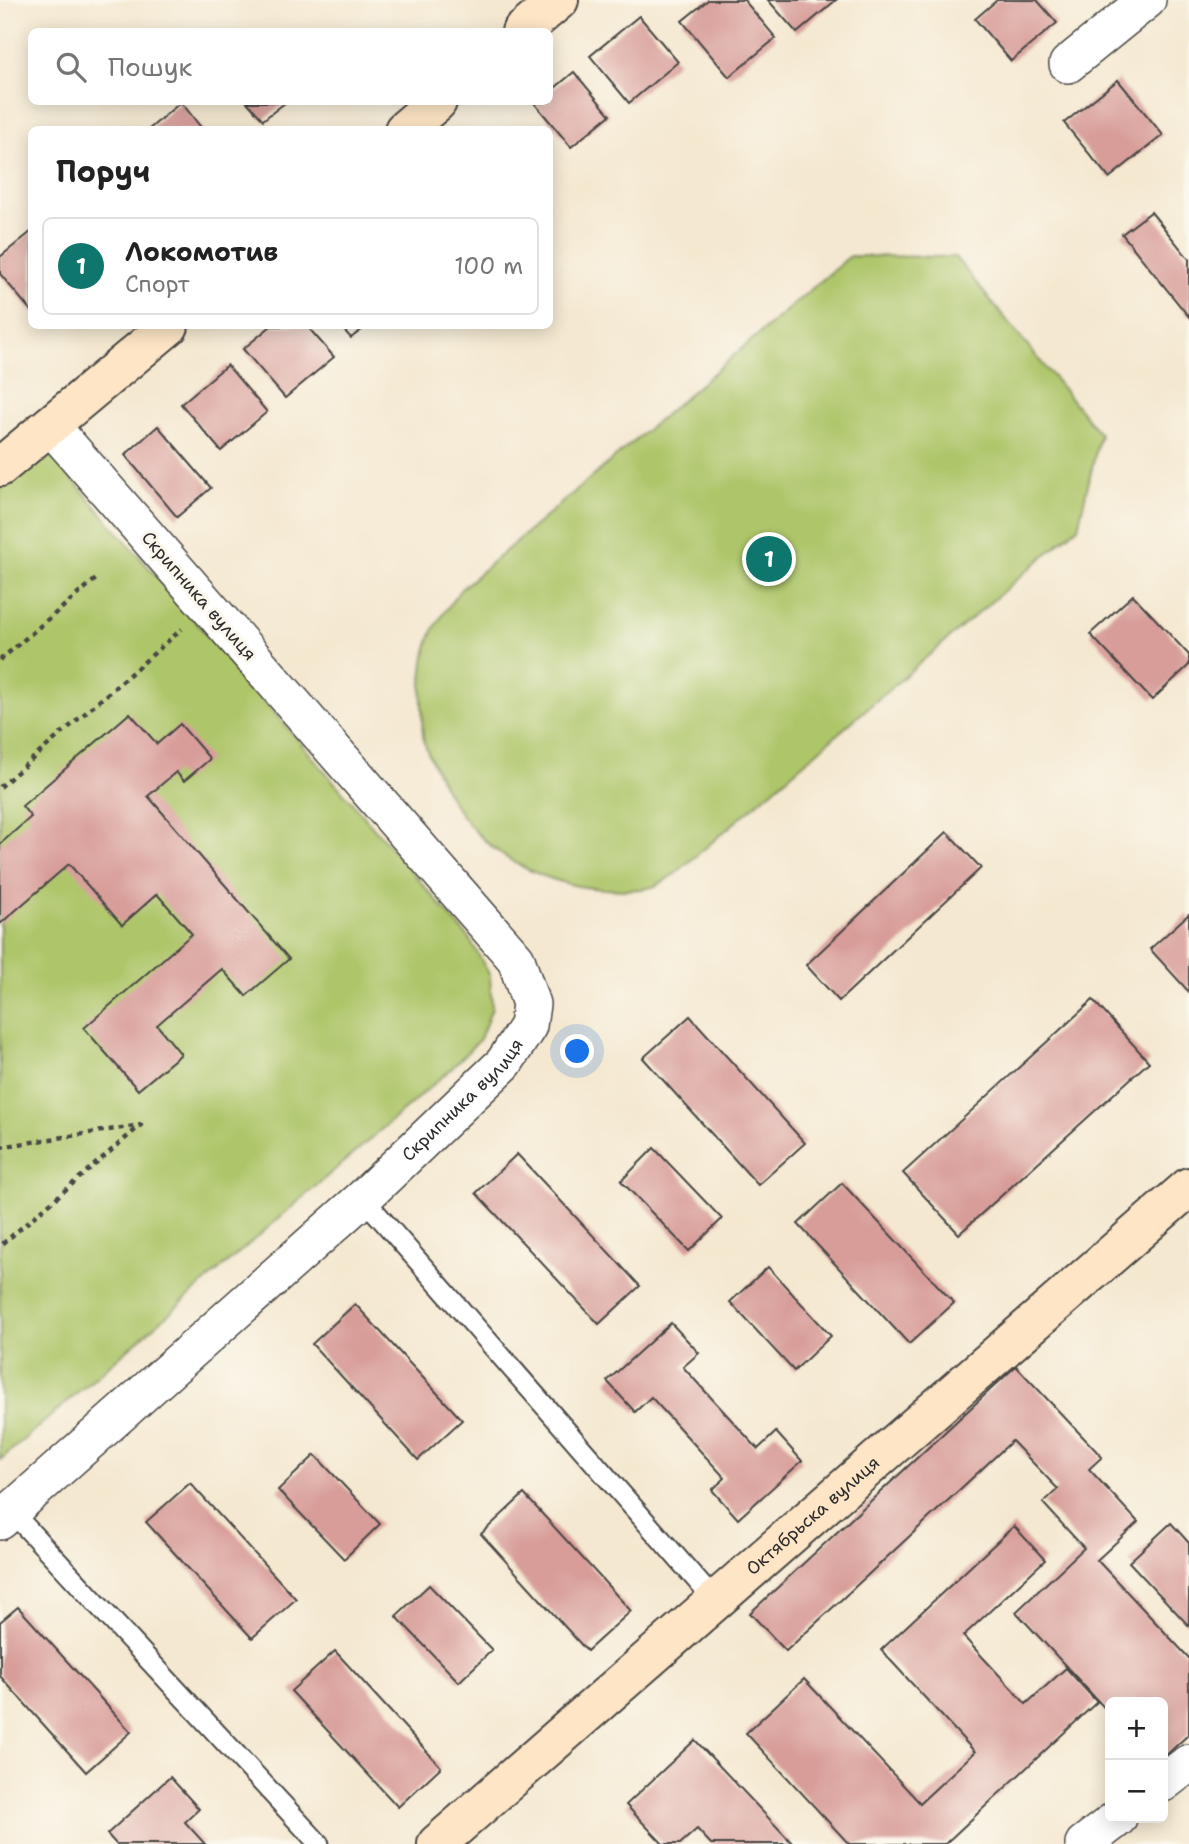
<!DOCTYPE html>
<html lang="uk">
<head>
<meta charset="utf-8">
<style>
	body { margin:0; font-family:"Shantell Sans",sans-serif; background:#f2f2f2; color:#222 }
	.controls { position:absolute; right:21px; bottom:21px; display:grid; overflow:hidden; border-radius:10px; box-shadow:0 4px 18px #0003 }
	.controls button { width:63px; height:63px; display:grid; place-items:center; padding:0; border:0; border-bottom:2px solid #e0e0e0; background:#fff; color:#222; font:35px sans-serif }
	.you { position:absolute; left:578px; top:1052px; width:24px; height:24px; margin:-18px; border:5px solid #fff; border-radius:50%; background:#1a73e8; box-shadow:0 0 0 10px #1a73e833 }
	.badge { display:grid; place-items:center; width:46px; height:46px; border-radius:50%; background:#0f766e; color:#fff; font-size:23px; font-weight:700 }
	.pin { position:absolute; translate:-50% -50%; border:4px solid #fff; box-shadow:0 2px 7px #0006 }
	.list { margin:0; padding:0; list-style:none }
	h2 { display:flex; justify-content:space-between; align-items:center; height:91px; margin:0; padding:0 28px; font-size:30px }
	h2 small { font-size:23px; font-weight:400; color:#767676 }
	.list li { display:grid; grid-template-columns:46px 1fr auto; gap:21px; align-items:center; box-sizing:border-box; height:98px; margin:0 14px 14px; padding:0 14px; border:2px solid #e0e0e0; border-radius:10px }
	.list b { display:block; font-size:26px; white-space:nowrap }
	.list p { margin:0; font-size:23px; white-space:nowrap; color:#767676 }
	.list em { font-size:23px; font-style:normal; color:#767676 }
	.icon { flex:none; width:38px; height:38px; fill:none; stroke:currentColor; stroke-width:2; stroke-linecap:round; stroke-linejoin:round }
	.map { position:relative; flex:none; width:1189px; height:1844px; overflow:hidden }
	.search { position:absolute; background:#fff; box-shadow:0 4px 18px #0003; left:28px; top:28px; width:525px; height:77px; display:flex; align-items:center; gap:18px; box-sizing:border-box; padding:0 24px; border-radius:10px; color:#767676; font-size:26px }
	.panel { position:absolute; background:#fff; box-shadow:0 4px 18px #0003; left:28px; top:126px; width:525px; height:203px; border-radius:10px }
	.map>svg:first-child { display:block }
	.green { fill:#aec66b; stroke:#6c784b; stroke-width:2 }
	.building { fill:#d89d99 }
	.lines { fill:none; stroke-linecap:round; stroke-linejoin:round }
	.service-casing { stroke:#494744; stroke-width:23 }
	.minor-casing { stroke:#494744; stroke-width:40 }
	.secondary-casing { stroke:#494744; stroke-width:42 }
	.path { stroke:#494744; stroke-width:4.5; stroke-dasharray:5 5; stroke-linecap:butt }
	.service { stroke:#fff; stroke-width:19 }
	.minor { stroke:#fff; stroke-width:37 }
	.secondary { stroke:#fde5c5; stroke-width:38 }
	.labels { text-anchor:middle; stroke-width:6; stroke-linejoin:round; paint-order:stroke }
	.street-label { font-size:18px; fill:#2b2b2b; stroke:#fbf7ec }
</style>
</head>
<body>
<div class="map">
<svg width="1189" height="1844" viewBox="0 0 1189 1844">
	<rect width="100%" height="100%" fill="#fbf7ec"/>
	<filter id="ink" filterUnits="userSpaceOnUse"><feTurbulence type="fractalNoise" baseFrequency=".0143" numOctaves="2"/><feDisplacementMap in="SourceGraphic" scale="14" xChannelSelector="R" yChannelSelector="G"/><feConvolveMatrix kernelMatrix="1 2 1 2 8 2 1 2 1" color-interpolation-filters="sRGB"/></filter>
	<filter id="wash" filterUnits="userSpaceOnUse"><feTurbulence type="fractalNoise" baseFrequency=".00686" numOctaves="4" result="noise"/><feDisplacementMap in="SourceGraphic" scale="28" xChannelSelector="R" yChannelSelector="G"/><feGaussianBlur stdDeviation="1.57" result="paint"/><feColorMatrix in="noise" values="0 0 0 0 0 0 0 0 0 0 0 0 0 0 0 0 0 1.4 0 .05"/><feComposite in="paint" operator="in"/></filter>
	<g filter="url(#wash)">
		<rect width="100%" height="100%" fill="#f4e8d0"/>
		<g class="green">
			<path d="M850,256L955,257L1100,434L1078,527L675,874C668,878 659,885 652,887C635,892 595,889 578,886C510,872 463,834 436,770C432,761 426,750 424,741C421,729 423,715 422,703C421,681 423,656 431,635C438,619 450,605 460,590Z"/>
			<path d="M47,450L470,939L490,976L492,1008L480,1039L451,1069L0,1460V489Z"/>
		</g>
		<g id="blocks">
			<g class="building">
				<path d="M708,0H744L776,38L729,77L682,21Z"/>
				<path d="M768,0H836L797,33Z"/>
				<path d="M997,0H1037L1057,23L1011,61L975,19Z"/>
				<path d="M639,16L678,62L629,103L590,56Z"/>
				<path d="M574,72L610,115L571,147L535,104L539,102H550V92Z"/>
				<path d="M1118,80L1163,135L1109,178L1064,123Z"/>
				<path d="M181,102L203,130H148Z"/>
				<path d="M247,102H286L263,120Z"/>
				<path d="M1151,212L1189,259V317L1122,234Z"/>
				<path d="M32,231V312L0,274V257Z"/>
				<path d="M271,326H307L334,357L285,398L243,349Z"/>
				<path d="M340,326H367L351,338Z"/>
				<path d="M227,365L267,412L221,451L181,404Z"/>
				<path d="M158,426L211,488L177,517L125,455Z"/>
				<path d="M1133,595L1189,655V665L1152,700L1090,634Z"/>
				<path d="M130,713L157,744L180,724L210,759L184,781L176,772L148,796L289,959L246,996L222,969L157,1025L181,1054L138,1090L84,1028L192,934L157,894L122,925L69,864L0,924V844L31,817L22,806Z"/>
				<path d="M947,832L981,868L839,1001L806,965Z"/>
				<path d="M1189,914V992L1150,949Z"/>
				<path d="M1093,1000L1149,1062L959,1234L903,1173Z"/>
				<path d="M690,1016L805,1143L758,1185L643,1058Z"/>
				<path d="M654,1148L722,1219L689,1251L621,1181Z"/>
				<path d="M517,1154L640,1286L599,1324L476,1193Z"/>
				<path d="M842,1183L954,1303L909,1344L798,1224Z"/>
				<path d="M768,1267L831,1336L794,1371L730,1302Z"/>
				<path d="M355,1304L462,1420L418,1460L312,1344Z"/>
				<path d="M671,1323L699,1353L683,1367L758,1449L776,1432L802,1461L738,1519L712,1490L725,1478L651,1397L635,1412L607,1381Z"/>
				<path d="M1016,1366L1102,1457L1089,1469L1138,1522L1097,1560L1189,1658V1734L1163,1758V1702H1110V1714L1016,1612L1084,1548L1043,1503L1058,1489L1012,1441L786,1651L750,1613Z"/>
				<path d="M315,1455L380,1524L344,1559L278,1490Z"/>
				<path d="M190,1483L296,1599L252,1638L146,1522Z"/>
				<path d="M524,1494L631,1611L587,1651L481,1534Z"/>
				<path d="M1171,1523L1189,1543V1626L1129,1562Z"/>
				<path d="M1014,1526L1045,1560L963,1636L1026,1704L1066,1668L1097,1702L945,1844H849L746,1733L804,1679L920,1803L975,1752L881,1650Z"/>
				<path d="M429,1585L492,1650L459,1682L396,1616Z"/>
				<path d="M18,1607L131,1732L86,1772L0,1676V1622Z"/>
				<path d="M335,1651L441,1767L398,1807L291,1691Z"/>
				<path d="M695,1740L793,1844H711L697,1829L680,1844H663L626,1805Z"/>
				<path d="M170,1777L199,1809L185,1822L205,1844H116L107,1834Z"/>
			</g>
		</g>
	</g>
	<g filter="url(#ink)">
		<use href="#blocks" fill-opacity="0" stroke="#494744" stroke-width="2"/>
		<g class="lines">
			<defs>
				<g id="service">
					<path d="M363,1198L715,1601"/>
					<path d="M11,1511L319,1844"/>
				</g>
				<g id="minor">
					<path d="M1068,64L1147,0"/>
					<path id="s1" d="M0,1521L363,1198L504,1063L528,1026L531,1004L516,959L50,425"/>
					<path d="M1163,1783L1189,1763"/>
					<path d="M1084,1844L1118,1818"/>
				</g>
				<g id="secondary">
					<path d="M521,32L559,0"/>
					<path d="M404,130L437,102"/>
					<path d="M0,467L169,326"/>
					<path id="s2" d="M437,1844L1189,1187"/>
				</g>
			</defs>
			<use href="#service" class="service-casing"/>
			<use href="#minor" class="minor-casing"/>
			<use href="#secondary" class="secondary-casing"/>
			<g class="path">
				<path d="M0,660L96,579"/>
				<path d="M0,787L182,629"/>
				<path d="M0,1147L141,1125L0,1246"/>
			</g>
			<use href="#service" class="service"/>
			<use href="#minor" class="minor"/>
			<use href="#secondary" class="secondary"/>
		</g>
	</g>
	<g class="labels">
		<g class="street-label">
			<text transform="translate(199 596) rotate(49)" y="6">Скрипника вулиця</text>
			<text dy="6" stroke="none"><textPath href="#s1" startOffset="626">Скрипника вулиця</textPath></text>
			<text dy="6" stroke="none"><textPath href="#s2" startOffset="499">Октябрьска вулиця</textPath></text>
		</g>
	</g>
</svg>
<div class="controls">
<button>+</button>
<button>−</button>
</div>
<div class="you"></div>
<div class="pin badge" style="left:769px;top:559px">1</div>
<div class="search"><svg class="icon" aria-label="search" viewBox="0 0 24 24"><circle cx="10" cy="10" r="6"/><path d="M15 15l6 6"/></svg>Пошук</div>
<section class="panel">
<h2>Поруч<small></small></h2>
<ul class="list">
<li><span class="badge">1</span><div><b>Локомотив</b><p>Спорт</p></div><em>100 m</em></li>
</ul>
</section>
</div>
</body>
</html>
